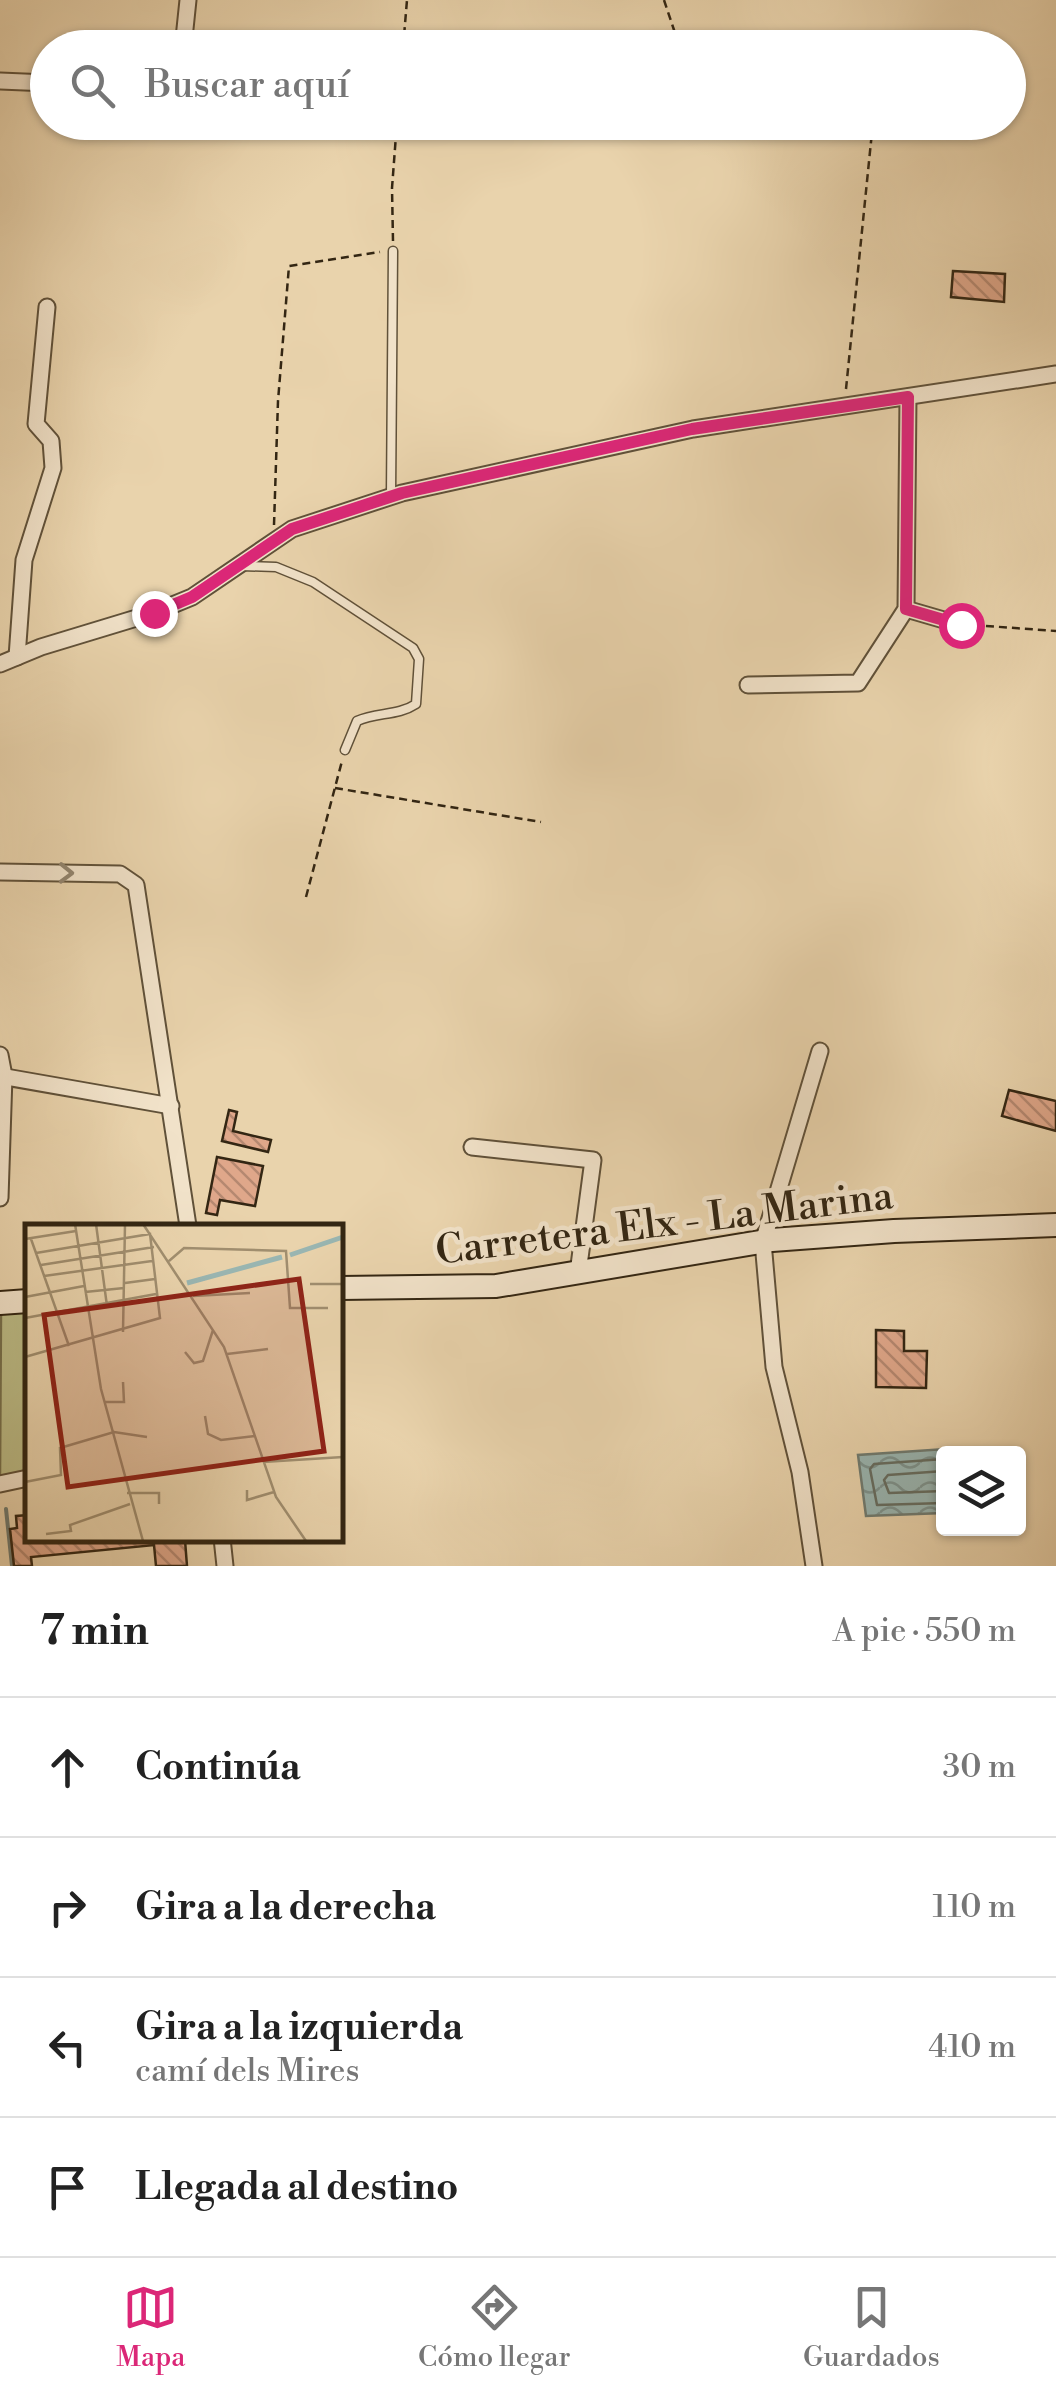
<!DOCTYPE html>
<html lang="es">
<head>
<meta charset="utf-8">
<style>
	body { margin:0; font-family:"Libre Bodoni",serif; background:#f2f2f2; color:#222 }
	.controls { position:absolute; right:30px; bottom:30px; display:grid; overflow:hidden; border-radius:10px; box-shadow:0 2px 8px #0004 }
	.controls button { width:90px; height:90px; display:grid; place-items:center; padding:0; border:0; border-bottom:2px solid #e0e0e0; background:#fff; color:#222; font:50px sans-serif }
	.stop { position:absolute; width:30px; height:30px; margin:-22px; border:8px solid #db2777; border-radius:50%; background:#fff }
	.stop.end { background:#db2777; border-color:#fff; box-shadow:0 2px 10px #0008 }
	.list { margin:0; padding:0; list-style:none }
	h2 { display:flex; justify-content:space-between; align-items:center; height:130px; margin:0; padding:0 40px; font-size:42px }
	h2 small { font-size:32px; font-weight:400; color:#767676 }
	.list li { display:grid; grid-template-columns:65px 1fr auto; gap:30px; align-items:center; box-sizing:border-box; height:140px; padding:0 40px; border-top:2px solid #e0e0e0 }
	.list b { display:block; font-size:38px; white-space:nowrap }
	.list p { margin:0; font-size:32px; white-space:nowrap; color:#767676 }
	.list em { font-size:32px; font-style:normal; color:#767676 }
	.icon { flex:none; width:55px; height:55px; fill:none; stroke:currentColor; stroke-width:2; stroke-linecap:round; stroke-linejoin:round }
	.map { position:relative; flex:none; width:1056px; height:1566px; overflow:hidden }
	.search { position:absolute; background:#fff; box-shadow:0 2px 8px #0004; left:30px; right:30px; top:30px; height:110px; display:flex; align-items:center; gap:25px; box-sizing:border-box; padding:0 35px; border-radius:55px; color:#767676; font-size:38px }
	.sheet { height:690px; background:#fff }
	nav { display:flex; justify-content:space-around; align-items:center; box-sizing:border-box; height:140px; border-top:2px solid #e0e0e0; background:#fff; font-size:28px; color:#767676 }
	nav a { display:grid; justify-items:center; gap:5px }
	nav .on { color:#db2777 }
	.map>svg:first-child { display:block }
	.green { fill:#bbbb86; stroke:#77704c; stroke-width:2.5 }
	.water { fill:url(#water-waves); stroke:#707c72; stroke-width:2.5 }
	.lines { fill:none; stroke-linecap:round; stroke-linejoin:round }
	.shore { stroke:#666e62; stroke-width:2.5 }
	.stream { stroke:#707c72; stroke-width:4 }
	.building { fill:url(#building-back-hatch); stroke:#332613; stroke-width:2.5 }
	.lane-casing { stroke:#605139; stroke-width:11 }
	.street-casing { stroke:#605139; stroke-width:19 }
	.secondary-casing { stroke:#332613; stroke-width:26 }
	.path { stroke:#332613; stroke-width:2.5; stroke-dasharray:8 5; stroke-linecap:butt }
	.lane { stroke:#f1e2c9; stroke-width:8 }
	.street { stroke:#f1e2c9; stroke-width:15 }
	.secondary { stroke:#f1e2c9; stroke-width:22 }
	.oneway { stroke:#92846e }
	.route { stroke:#db2777; stroke-width:12 }
	.labels { text-anchor:middle; stroke-width:9; stroke-linejoin:round; paint-order:stroke }
	.street-label { font-size:40px; fill:#332613; stroke:#f1e2c9 }
	.inset-river { fill:none; stroke:#99b6b2; stroke-width:5 }
	.inset-road { fill:none; stroke:#a08e6f; stroke-width:2.5 }
	.view { fill:#8f2418; fill-opacity:0.15; stroke:#8f2418; stroke-width:5 }
	.inset-edge { fill:none; stroke:#332613; stroke-width:5 }
</style>
</head>
<body>
<div class="map">
<svg width="1056" height="1566" viewBox="0 0 1056 1566">
	<defs>
		<pattern id="water-waves" width="16" height="10" patternUnits="userSpaceOnUse" patternTransform="scale(2.5)"><rect width="16" height="10" fill="#99b6b2"/><path d="M0 5q4-4 8 0t8 0" fill="none" stroke="#7d9490"/></pattern>
		<pattern id="building-back-hatch" width="6" height="6" patternUnits="userSpaceOnUse" patternTransform="scale(2.5)"><rect width="6" height="6" fill="#dfa78a"/><path d="M-1 5l2 2M0 0l6 6M5-1l2 2" fill="none" stroke="#b58870"/></pattern>
	</defs>
	<rect width="100%" height="100%" fill="#e9d3ac"/>
	<filter id="stains"><feTurbulence type="fractalNoise" baseFrequency=".002" numOctaves="4"/><feColorMatrix values="0 0 0 0 .2 0 0 0 0 .09 0 0 0 0 .02 0 0 0 .5 -.17"/></filter>
	<radialGradient id="worn" r=".72"><stop offset=".6" stop-color="#630" stop-opacity="0"/><stop offset="1" stop-color="#630" stop-opacity=".3"/></radialGradient>
	<path class="green" d="M27,1310V1471L0,1476L1,1312Z"/>
	<path class="water" d="M960,1448V1453L944,1454L943,1513L866,1516L858,1455Z"/>
	<g class="lines">
		<g class="shore">
			<path d="M944,1459L874,1464L870,1469L877,1505L944,1503"/>
			<path d="M944,1471L888,1475L884,1480L889,1493L944,1491"/>
		</g>
		<path class="stream" d="M6,1509L12,1566"/>
	</g>
	<g class="building">
		<path d="M953,271L1005,274L1004,302L951,297Z"/>
		<path d="M1009,1090L1056,1101V1131L1002,1116Z"/>
		<path d="M229,1110L237,1112L233,1131L271,1140L268,1152L222,1141Z"/>
		<path d="M217,1157L263,1166L255,1206L220,1200L217,1215L206,1213Z"/>
		<path d="M876,1330L904,1331V1351H927L926,1388L876,1387Z"/>
		<path d="M28,1515V1538H191L185,1540L187,1566H156L154,1545L31,1557L32,1566H14L10,1529L17,1528L16,1516Z"/>
	</g>
	<g class="lines">
		<defs>
			<g id="lane">
				<path d="M391,496L393,251"/>
				<path d="M241,566L276,567L313,582L413,648L419,659L416,704C398,716 377,712 357,721L345,750"/>
			</g>
			<g id="street">
				<path d="M183,48L188,0"/>
				<path d="M0,81L48,83"/>
				<path d="M906,609L961,625"/>
				<path d="M17,657L24,560L53,468L51,441L36,424L47,307"/>
				<path d="M0,664L41,647L153,613L192,597L292,529L402,493L693,429L1056,374"/>
				<path d="M748,685L858,683L906,609L908,397"/>
				<path d="M0,872L120,874L136,885L188,1226"/>
				<path d="M0,1055L4,1076L0,1198"/>
				<path d="M0,1076L171,1106"/>
				<path d="M472,1147L593,1160L578,1273"/>
				<path d="M0,1484L28,1478"/>
				<path d="M222,1538L225,1566"/>
				<path d="M814,1566L800,1472L774,1367L763,1242L820,1051"/>
			</g>
			<g id="secondary">
				<path d="M340,1288L496,1286L772,1240L894,1231L1056,1225"/>
				<path d="M0,1303L28,1301"/>
			</g>
		</defs>
		<use href="#lane" class="lane-casing"/>
		<use href="#street" class="street-casing"/>
		<use href="#secondary" class="secondary-casing"/>
		<g class="path">
			<path d="M664,0L675,33V48"/>
			<path d="M403,48L407,0"/>
			<path d="M393,241L392,188L397,122"/>
			<path d="M846,389L873,122"/>
			<path d="M274,525L278,401L289,266L380,252"/>
			<path d="M973,625L1056,631"/>
			<path d="M335,788L541,822"/>
			<path d="M306,897L342,761"/>
		</g>
		<use href="#lane" class="lane"/>
		<use href="#street" class="street"/>
		<use href="#secondary" class="secondary"/>
	</g>
	<defs><path id="oneway-chevron" d="M-2-3.5L2.5 0L-2 3.5" fill="none" stroke-width="1.6" stroke-linecap="round" stroke-linejoin="round" transform="scale(2.5)"/></defs>
	<use class="oneway" href="#oneway-chevron" transform="translate(66 873) rotate(1)"/>
	<g class="lines">
		<path class="route" d="M154,613L192,597L292,529L402,493L692,429L908,397L906,609L961,625"/>
	</g>
	<g class="labels">
		<g class="street-label">
			<text transform="translate(664 1222) rotate(-7)" y="14">Carretera Elx - La Marina</text>
		</g>
	</g>
	<g transform="translate(25 1224)">
		<rect width="318" height="318" fill="#e9d3ac"/>
		<path class="inset-river" d="M265,31L318,13M162,59L257,33"/>
		<path class="inset-road" d="M50,0L76,165L118,317M71,0L82,82M118,0L199,123L251,273L281,317M0,15L51,7M6,15L44,122M144,37L159,24L261,27L265,84H303M16,41L129,23M19,52L127,37M100,59L130,55M285,60H318M60,68L99,64M168,72L225,69M0,73L59,62M0,94L131,70M98,108L100,0M160,128L169,139L178,137L188,106M202,130L243,125M0,133L135,94L125,10L11,29M80,178H99L98,158M180,192L183,210L196,216L230,212M238,238L318,233M0,258L36,251L35,224L89,208L122,213M222,266V276L249,268M102,269H134V280M21,310L46,307L45,301L105,280"/>
		<path class="view" d="M274,55L299,227L43,263L19,91Z"/>
		<rect width="318" height="318" class="inset-edge"/>
	</g>
	<rect width="100%" height="100%" filter="url(#stains)"/>
	<rect width="100%" height="100%" fill="url(#worn)"/>
</svg>
<div class="controls">
<button><svg class="icon" aria-label="layers" viewBox="0 0 24 24"><path d="M12 4l9 5-9 5-9-5zM3 14l9 5 9-5"/></svg></button>
</div>
<div class="stop" style="left:961px;top:625px"></div>
<div class="stop end" style="left:154px;top:613px"></div>
<div class="search"><svg class="icon" aria-label="search" viewBox="0 0 24 24"><circle cx="10" cy="10" r="6"/><path d="M15 15l6 6"/></svg>Buscar aquí</div>
</div>
<section class="sheet">
<h2>7 min<small>A pie · 550 m</small></h2>
<ul class="list">
<li><svg class="icon" aria-label="ahead" viewBox="0 0 24 24"><path d="M12 20V5M6 11l6-6 6 6"/></svg><div><b>Continúa</b></div><em>30 m</em></li>
<li><svg class="icon" aria-label="right" viewBox="0 0 24 24"><path d="M7 20v-9h11M14 6l5 5-5 5"/></svg><div><b>Gira a la derecha</b></div><em>110 m</em></li>
<li><svg class="icon" aria-label="left" viewBox="0 0 24 24"><path d="M17 20v-9H6M10 6l-5 5 5 5"/></svg><div><b>Gira a la izquierda</b><p>camí dels Mires</p></div><em>410 m</em></li>
<li><svg class="icon" aria-label="arrive" viewBox="0 0 24 24"><path d="M6 21V4h12l-3 4 3 4H6"/></svg><div><b>Llegada al destino</b></div></li>
</ul>
</section>
<nav>
<a class="on"><svg class="icon" aria-label="map" viewBox="0 0 24 24"><path d="M3 6l6-2 6 2 6-2v14l-6 2-6-2-6 2zM9 4v14M15 6v14"/></svg>Mapa</a>
<a><svg class="icon" aria-label="directions" viewBox="0 0 24 24"><path d="M12 3l9 9-9 9-9-9zM9 14v-3h6M13 9l2 2-2 2"/></svg>Cómo llegar</a>
<a><svg class="icon" aria-label="saved" viewBox="0 0 24 24"><path d="M7 4h10v16l-5-4-5 4z"/></svg>Guardados</a>
</nav>
</body>
</html>
